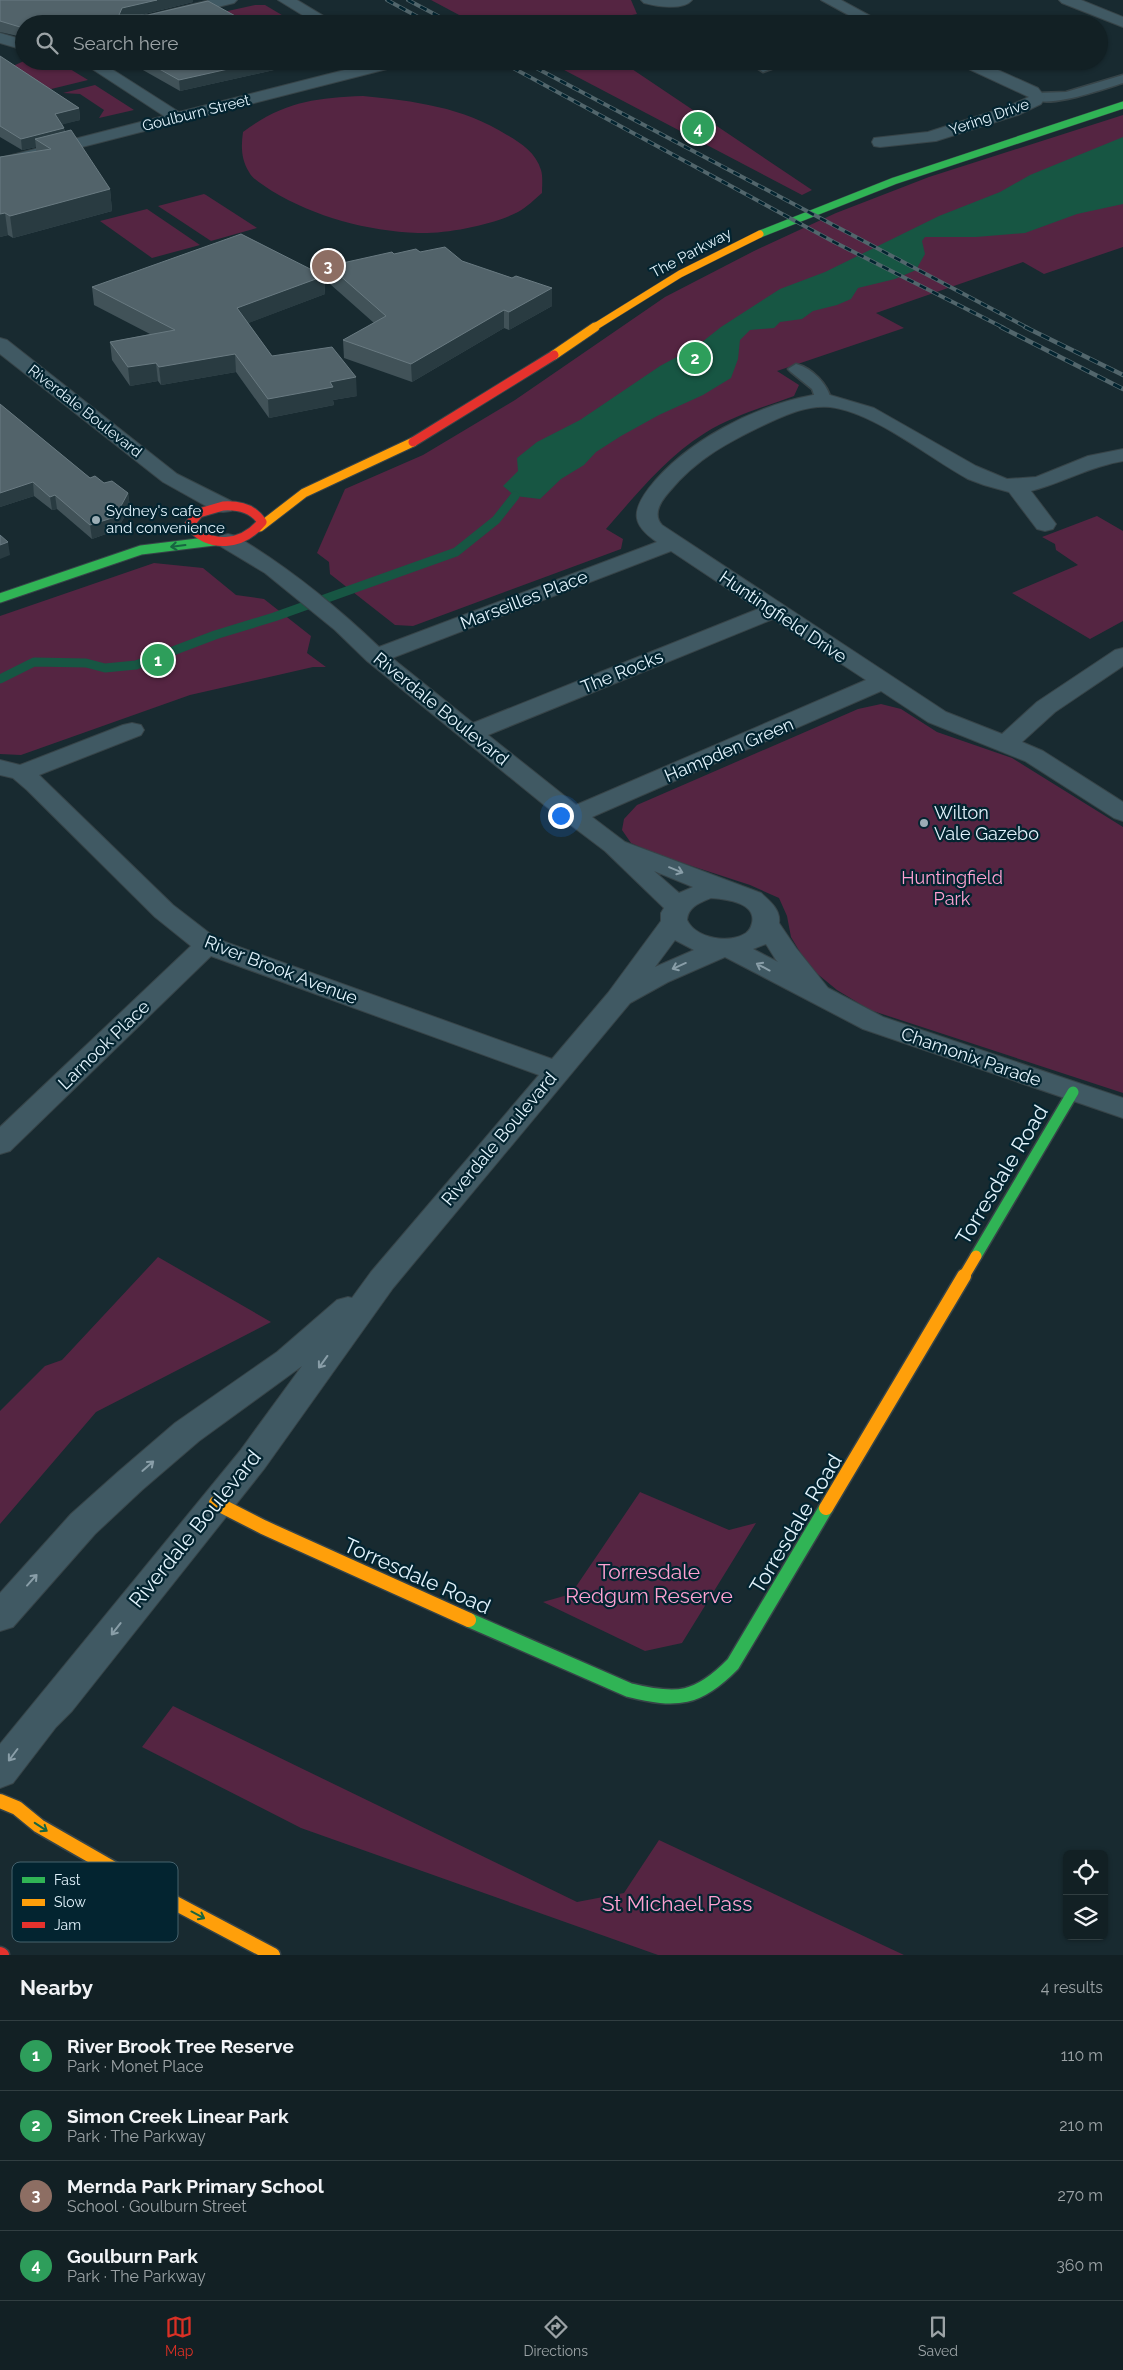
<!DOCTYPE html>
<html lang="en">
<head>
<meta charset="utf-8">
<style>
	body { margin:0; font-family:Raleway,sans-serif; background:#1f2d31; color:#f1f3f6 }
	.controls { position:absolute; right:15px; bottom:15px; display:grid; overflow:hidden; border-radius:8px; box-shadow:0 1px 4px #0004 }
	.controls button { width:45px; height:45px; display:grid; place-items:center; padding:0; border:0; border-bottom:1px solid #313e41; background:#122024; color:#f1f3f6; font:25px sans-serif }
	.you { position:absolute; left:560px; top:815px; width:18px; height:18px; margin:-12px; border:4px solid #fff; border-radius:50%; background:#1a73e8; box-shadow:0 0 0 8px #1a73e833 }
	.badge { display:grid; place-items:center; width:32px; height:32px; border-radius:50%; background:#d93025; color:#fff; font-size:16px; font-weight:700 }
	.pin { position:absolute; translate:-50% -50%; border:2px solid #fff; box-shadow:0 1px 5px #0006 }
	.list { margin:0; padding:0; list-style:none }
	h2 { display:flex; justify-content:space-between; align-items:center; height:65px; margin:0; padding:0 20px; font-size:21px }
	h2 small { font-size:16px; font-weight:400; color:#9ca3a6 }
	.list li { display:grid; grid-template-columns:32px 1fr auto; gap:15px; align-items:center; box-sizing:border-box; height:70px; padding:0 20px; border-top:1px solid #313e41 }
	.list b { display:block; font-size:19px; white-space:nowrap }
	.list p { margin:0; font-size:16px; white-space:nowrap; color:#9ca3a6 }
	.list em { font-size:16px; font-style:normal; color:#9ca3a6 }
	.icon { flex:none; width:28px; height:28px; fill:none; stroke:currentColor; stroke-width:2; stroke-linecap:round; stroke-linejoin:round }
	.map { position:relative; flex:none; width:1123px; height:1955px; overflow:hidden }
	.search { position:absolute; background:#122024; box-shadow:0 1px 4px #0004; left:15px; right:15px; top:15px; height:55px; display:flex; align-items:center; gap:12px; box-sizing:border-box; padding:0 18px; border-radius:28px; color:#9ca3a6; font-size:19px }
	.sheet { height:345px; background:#122024 }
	nav { display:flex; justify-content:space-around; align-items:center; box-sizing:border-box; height:70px; border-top:1px solid #313e41; background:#122024; font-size:14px; color:#9ca3a6 }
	nav a { display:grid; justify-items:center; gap:2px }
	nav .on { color:#d93025 }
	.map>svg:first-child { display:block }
	.green { fill:#552542 }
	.water { fill:#175643 }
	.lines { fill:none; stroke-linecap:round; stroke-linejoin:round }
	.stream { stroke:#175643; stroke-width:9 }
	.lane-casing { stroke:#374448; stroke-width:3 }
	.street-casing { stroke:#374448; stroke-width:2 }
	.fast-far3-casing { stroke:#374448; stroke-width:8 }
	.fast-far2-casing { stroke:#374448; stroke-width:11 }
	.fast-far1-casing { stroke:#374448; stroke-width:14 }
	.fast-casing { stroke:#374448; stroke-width:17 }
	.slow-far3-casing { stroke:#374448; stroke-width:8 }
	.slow-far2-casing { stroke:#374448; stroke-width:11 }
	.slow-far1-casing { stroke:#374448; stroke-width:14 }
	.slow-casing { stroke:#374448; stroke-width:17 }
	.jam-far1-casing { stroke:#374448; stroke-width:11 }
	.jam-casing { stroke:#374448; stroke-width:17 }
	.lane { fill:#405963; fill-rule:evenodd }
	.street { fill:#405963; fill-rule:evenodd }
	.fast-far3 { stroke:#30b455; stroke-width:7 }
	.fast-far2 { stroke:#30b455; stroke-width:9 }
	.fast-far1 { stroke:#30b455; stroke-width:11 }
	.fast { stroke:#30b455; stroke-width:14 }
	.slow-far3 { stroke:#ff9f0a; stroke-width:7 }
	.slow-far2 { stroke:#ff9f0a; stroke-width:9 }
	.slow-far1 { stroke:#ff9f0a; stroke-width:11 }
	.slow { stroke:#ff9f0a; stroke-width:14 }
	.jam-far1 { stroke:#e5322d; stroke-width:9 }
	.jam { stroke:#e5322d; stroke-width:14 }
	.rail-far1-casing { stroke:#52666c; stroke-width:4 }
	.rail-casing { stroke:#52666c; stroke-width:4.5 }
	.rail-far1 { stroke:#032430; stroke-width:2.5; stroke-dasharray:7; stroke-linecap:butt }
	.rail { stroke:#032430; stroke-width:3; stroke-dasharray:9; stroke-linecap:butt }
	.wall { fill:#415258 }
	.shaded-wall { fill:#293b41 }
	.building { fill:#52636a; stroke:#697a81 }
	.oneway { stroke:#176541 }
	.oneway2 { stroke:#899ea8 }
	.poi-dot { fill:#9badb5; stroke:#032430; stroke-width:2 }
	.labels { text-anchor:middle; stroke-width:4.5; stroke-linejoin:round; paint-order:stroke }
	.far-street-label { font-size:15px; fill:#e2f3fc; stroke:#032430 }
	.far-poi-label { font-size:15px; fill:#e2f3fc; stroke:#032430; text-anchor:start }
	.street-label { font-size:18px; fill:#e2f3fc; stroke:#032430 }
	.poi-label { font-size:18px; fill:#e2f3fc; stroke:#032430; text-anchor:start }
	.park-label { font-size:18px; fill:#fea1d1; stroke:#032430 }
	.near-street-label { font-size:21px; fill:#e2f3fc; stroke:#032430 }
	.near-park-label { font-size:21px; fill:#fea1d1; stroke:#032430 }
	.key { fill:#032430; stroke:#46626d; stroke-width:1 }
	.key-label { font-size:14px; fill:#e2f3fc }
</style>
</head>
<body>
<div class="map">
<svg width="1123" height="1955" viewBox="0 0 1123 1955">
	<rect width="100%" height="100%" fill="#182a30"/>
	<g class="green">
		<path d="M431,0H631L637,14L588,24H476Z"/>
		<path d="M255,5H265L297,24H234L205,16Z"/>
		<path d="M24,61H57L88,80L39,92L13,66Z"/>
		<path d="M547,61H625L629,67L812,190L802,195Z"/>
		<path d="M95,85L134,110L99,118L104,110L80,94L63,93Z"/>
		<path d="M363,96C414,101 463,107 507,135C521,143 536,153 541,170C543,176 542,186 542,193C535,199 527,207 518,212C493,225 446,234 418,233C367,231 315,217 272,191C265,186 253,180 249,172C241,159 241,146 243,132C283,102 314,98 363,96Z"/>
		<path d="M1123,115V247L1044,274L1023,262L876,313L904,328L777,371L799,385L794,396C764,407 732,416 705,433C666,457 636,495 606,529L623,539L621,549L413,626L395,625L330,574L329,562L317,553L345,489L423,455L515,400L665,297L754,251L836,213L929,177Z"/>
		<path d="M204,194L206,195L257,228L211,241L158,206Z"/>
		<path d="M147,209L200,245L152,258L100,221Z"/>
		<path d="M1097,516L1123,531V621L1090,639L1012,593L1078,565L1056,550L1055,544L1042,537Z"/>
		<path d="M154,563L203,568L236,595L264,599L311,636L307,653L326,667H313L190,695L21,755L0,754V616Z"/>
		<path d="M881,704L901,709L937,732L1012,758L1123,827V1093L870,1010L837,990L809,967L791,937L787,916L779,898L750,885L661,856L631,843L622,830L624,819L637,805L858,709Z"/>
		<path d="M158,1257L271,1322L96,1412L0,1524V1411L45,1366L62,1360Z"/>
		<path d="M640,1492L729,1530L756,1523L682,1643L645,1651L543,1602L571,1594Z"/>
		<path d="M173,1706L577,1902L624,1893L659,1840L904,1955H658L301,1828L142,1747Z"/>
	</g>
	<path class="water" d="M1123,137V204L1077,214L1025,233L976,237H925L922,241L925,254L916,270L895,279L858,288L851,299L837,305L813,311L802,319L780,322L774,328L750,330L740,340L738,359L731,378L703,395L659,415L621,436L596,452L584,465L561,479L540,499L515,496L503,486L518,471L517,458L537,442L580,420L660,366L697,346L721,327L780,289L825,272L939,216L1000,192L1030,175Z"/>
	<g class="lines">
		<path class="stream" d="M0,679L34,662L86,663L105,668L136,665L215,635L274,617L456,552L496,520L515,496"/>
		<defs>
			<g id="lane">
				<path d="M773,61H793L763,72L757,68Z"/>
				<path d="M1123,75V83C1106,88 1044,111 1031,97L1037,93L1066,92Z"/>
				<path d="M796,364C812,368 828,384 831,400L829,403H817L812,389L791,372L788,369Z"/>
			</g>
			<g id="street">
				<path d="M210,0H237L234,3L149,24H121L124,21Z"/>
				<path d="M278,0H297L337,24H317Z"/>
				<path d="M641,0H692C683,11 655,6 644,3Z"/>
				<path d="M821,0H841L885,24H865Z"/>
				<path d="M1059,0H1081L1123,17V27L1062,3Z"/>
				<path d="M0,33L24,40V50L0,43Z"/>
				<path d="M80,61H99L179,112L380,61H399L391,68L0,168V158L164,116Z"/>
				<path d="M956,61H978L1038,88L1045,97L1041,104L1018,115L936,141L880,147L874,146L872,142L874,138L928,132L1006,107L1029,97L958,64Z"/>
				<path d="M0,338L7,340L177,474L231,501L234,506L231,511L223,512L215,511L163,482L0,354Z"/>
				<path d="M813,395H830L874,408L976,466L1007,479L1036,477L1088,456L1123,449V461C1091,466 1062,483 1031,491L1056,524L1053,529L1045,531L1037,529L1009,492L984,485L968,479C929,458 874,412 830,407C808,405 788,414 768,423C730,441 697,458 669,492C661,501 652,514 662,525L946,712L1002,734L1037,702L1115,650L1123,648V666L1055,712L1022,742L1043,751L1123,802V821L1114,818L1025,761L928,722L881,691L592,817L625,842L761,893C770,901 781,910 779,923L796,948L828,988L883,1017L1123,1098V1118L863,1029L725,957L668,982L630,1003L393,1288L264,1469L72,1711L56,1727L13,1783L0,1788V1744L240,1451L302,1366L199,1441L142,1490L95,1534L13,1627L0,1631V1593L71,1514L118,1472L175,1423L277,1352L337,1300L348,1297L352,1298L371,1272L539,1075L211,956L10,1151L0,1154V1127L191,946L155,917L27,790L13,778L0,775V760L20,765L123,725L132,723L141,725L144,730L141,735L39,775L173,905L217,939L552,1059L608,993L661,921V913L664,908L605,851L543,804L367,661L335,630L265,573L220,546L217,541L220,536L228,534L236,536C289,568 334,604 379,647L657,542C632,525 631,512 649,488C686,441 754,406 813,395ZM671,551L758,609L473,723L392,658ZM773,619L866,680L576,805L488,735ZM654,871L693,887L679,893ZM711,898C724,899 757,902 752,923C751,927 750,930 746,933C730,944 696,939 687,920C688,907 699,903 711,898ZM675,940L694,950L655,967ZM766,944L776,960L778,962L753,949Z"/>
			</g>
			<path id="fast-far3" d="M760,234L894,181L1123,105"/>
			<path id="fast-far2" d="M0,598L141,550L214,541"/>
			<path id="fast-far1" d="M976,1256L1073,1092"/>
			<path id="fast" d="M469,1620L629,1690C677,1702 698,1700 733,1664L826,1508"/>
			<path id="slow-far3" d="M593,328L680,274L760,234"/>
			<g id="slow-far2">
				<path d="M554,355L595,327"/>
				<path d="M260,527L304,493L413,442"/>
			</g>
			<path id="slow-far1" d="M963,1278L976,1256"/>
			<g id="slow">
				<path d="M216,1503L263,1527L469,1620"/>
				<path d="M826,1508L964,1276"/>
				<path d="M0,1801L17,1808L39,1826L156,1893L273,1955"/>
			</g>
			<g id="jam-far1">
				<path d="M413,442L554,355"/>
				<path d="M223,506C239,505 253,508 262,522C242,546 210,549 189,525L199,513Z"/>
			</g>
			<path id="jam" d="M0,1954L2,1955"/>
		</defs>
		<use href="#lane" class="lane-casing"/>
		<use href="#street" class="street-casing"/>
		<use href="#fast-far3" class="fast-far3-casing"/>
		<use href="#fast-far2" class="fast-far2-casing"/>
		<use href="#fast-far1" class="fast-far1-casing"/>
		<use href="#fast" class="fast-casing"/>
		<use href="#slow-far3" class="slow-far3-casing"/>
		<use href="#slow-far2" class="slow-far2-casing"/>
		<use href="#slow-far1" class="slow-far1-casing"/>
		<use href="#slow" class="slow-casing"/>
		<use href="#jam-far1" class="jam-far1-casing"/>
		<use href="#jam" class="jam-casing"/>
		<use href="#lane" class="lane"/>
		<use href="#street" class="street"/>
		<use href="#fast-far3" class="fast-far3"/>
		<use href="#fast-far2" class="fast-far2"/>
		<use href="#fast-far1" class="fast-far1"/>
		<use href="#fast" class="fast"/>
		<use href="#slow-far3" class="slow-far3"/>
		<use href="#slow-far2" class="slow-far2"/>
		<use href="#slow-far1" class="slow-far1"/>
		<use href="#slow" class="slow"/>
		<use href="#jam-far1" class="jam-far1"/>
		<use href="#jam" class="jam"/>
		<defs>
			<g id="rail-far1">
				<path d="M387,0L431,24"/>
				<path d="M408,0L453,24"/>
				<path d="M500,61L834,242L1004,328"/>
				<path d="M523,61L1028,328"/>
			</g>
			<g id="rail">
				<path d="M1001,327L1123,389"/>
				<path d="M1025,327L1123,375"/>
			</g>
		</defs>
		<use href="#rail-far1" class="rail-far1-casing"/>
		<use href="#rail" class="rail-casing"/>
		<use href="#rail-far1" class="rail-far1"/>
		<use href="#rail" class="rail"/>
	</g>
	<g class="wall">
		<path d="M0,0L193,2L141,15L250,24H24L22,37L0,32Z"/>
		<path d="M0,56L79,108L80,120L62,124L65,131L110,189L112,211L13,238L8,235L0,237V157L36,151V147L22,150L0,137Z"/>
		<path d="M127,61H314L180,91Z"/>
		<path d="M420,252L462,261L552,306L509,330L504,328L412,382L344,358L343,340L374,323L330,284L329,266L394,254Z"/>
		<path d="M324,276L325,294L248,323L272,356L357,396L333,400L334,405L269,418L236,372L161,385L158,381L130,386L112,360L110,342L150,334L94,305L92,287Z"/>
		<path d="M0,404L90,478L128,493L130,507L117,530L92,539L57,509L52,510L34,496L0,507Z"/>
	</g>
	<g class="shaded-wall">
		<path d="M157,0H193V2L124,19L119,15L122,8Z"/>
		<path d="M65,16L66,24H32Z"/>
		<path d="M24,26V37H22L20,27Z"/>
		<path d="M264,61H314L180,91L179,80Z"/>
		<path d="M79,108L80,120L57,126L55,114Z"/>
		<path d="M64,128L66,139H35L36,147L22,150L21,139Z"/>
		<path d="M110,189L112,211L13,238L10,216Z"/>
		<path d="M5,213L8,235L0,237V214Z"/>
		<path d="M324,276L325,294L238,327L237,308Z"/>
		<path d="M552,288V306L509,330V312Z"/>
		<path d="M504,310V328L412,382L411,364Z"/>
		<path d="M235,354L236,372L161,385L159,367Z"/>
		<path d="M156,363L158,381L130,386L128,367Z"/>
		<path d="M356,377L357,396L333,400L334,405L269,418L268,399L330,382Z"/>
		<path d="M33,482L34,496L0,507V493Z"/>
		<path d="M128,493L130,507L117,530L92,539L90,525Z"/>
		<path d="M55,495L57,509L52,510L50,497Z"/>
		<path d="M8,542L10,555L0,559V545Z"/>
	</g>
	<g class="building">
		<path d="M0,0H157L122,8L119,15H148L208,1L250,24H79L65,16L32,24H24V26L20,27L0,21Z"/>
		<path d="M294,22L298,24H285Z"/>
		<path d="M0,56L79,108L55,114L64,128L21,139L0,126Z"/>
		<path d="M145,61H264L179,80Z"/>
		<path d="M71,130L110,189L10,216L5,213L0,214V157L51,149L35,139Z"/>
		<path d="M241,234L324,276L237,308L272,356L332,347L356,377L330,382L333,387L268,399L235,354L159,367L156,363L128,367L110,342L175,330L92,287Z"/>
		<path d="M445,247L462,261L512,278L516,276L552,288L509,312L504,310L411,364L343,340L386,316L329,266L392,252L394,254L416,249L420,252Z"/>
		<path d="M0,404L90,478L95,476L104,483L112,481L128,493L115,517L90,525L55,495L50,497L33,482L0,493Z"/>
		<path d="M0,535L8,542L0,545Z"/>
	</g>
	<defs><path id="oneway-shaft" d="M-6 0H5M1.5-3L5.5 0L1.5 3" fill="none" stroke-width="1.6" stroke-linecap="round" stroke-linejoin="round" transform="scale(1.25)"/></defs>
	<g class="oneway">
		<use href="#oneway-shaft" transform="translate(178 546) rotate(173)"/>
		<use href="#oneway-shaft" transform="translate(41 1827) rotate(33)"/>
		<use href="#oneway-shaft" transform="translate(198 1915) rotate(28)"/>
	</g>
	<g class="oneway2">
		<use href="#oneway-shaft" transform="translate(676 870) rotate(22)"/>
		<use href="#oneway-shaft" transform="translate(679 966) rotate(156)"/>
		<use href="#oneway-shaft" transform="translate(763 967) rotate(-152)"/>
		<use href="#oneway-shaft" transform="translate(323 1362) rotate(126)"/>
		<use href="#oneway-shaft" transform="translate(148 1466) rotate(-41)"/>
		<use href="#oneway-shaft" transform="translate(32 1580) rotate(-48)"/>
		<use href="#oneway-shaft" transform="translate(116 1629) rotate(128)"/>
		<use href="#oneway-shaft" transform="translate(13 1755) rotate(127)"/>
	</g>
	<g class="poi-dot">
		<circle cx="96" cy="520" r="5"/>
		<circle cx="924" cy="823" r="5"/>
	</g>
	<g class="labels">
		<g class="far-street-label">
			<text transform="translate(196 113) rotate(-14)" y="5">Goulburn Street</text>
			<text transform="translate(989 117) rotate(-19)" y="5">Yering Drive</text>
			<text transform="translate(691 253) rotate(-28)" y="5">The Parkway</text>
			<text transform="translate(85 411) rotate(38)" y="5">Riverdale Boulevard</text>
		</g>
		<g class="far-poi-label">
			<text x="106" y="516">Sydney's cafe<tspan x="106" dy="17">and convenience</tspan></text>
		</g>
		<g class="street-label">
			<text transform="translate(524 600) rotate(-21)" y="6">Marseilles Place</text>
			<text transform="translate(783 617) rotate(34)" y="6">Huntingfield Drive</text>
			<text transform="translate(622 672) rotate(-22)" y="6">The Rocks</text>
			<text transform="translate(441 709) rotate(39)" y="6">Riverdale Boulevard</text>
			<text transform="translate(729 750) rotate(-23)" y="6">Hampden Green</text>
			<text transform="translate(281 970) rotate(21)" y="6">River Brook Avenue</text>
			<text transform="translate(104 1045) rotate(-44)" y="6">Larnook Place</text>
			<text transform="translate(971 1057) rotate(19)" y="6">Chamonix Parade</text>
			<text transform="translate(499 1139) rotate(-50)" y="6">Riverdale Boulevard</text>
		</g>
		<g class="poi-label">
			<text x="934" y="819">Wilton<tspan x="934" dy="21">Vale Gazebo</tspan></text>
		</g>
		<g class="park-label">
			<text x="952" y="884">Huntingfield<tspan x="952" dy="21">Park</tspan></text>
		</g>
		<g class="near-street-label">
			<text transform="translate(1002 1175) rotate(-59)" y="7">Torresdale Road</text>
			<text transform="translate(796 1524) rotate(-59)" y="7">Torresdale Road</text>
			<text transform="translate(195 1529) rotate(-51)" y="7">Riverdale Boulevard</text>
			<text transform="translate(417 1576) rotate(24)" y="7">Torresdale Road</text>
		</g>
		<g class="near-park-label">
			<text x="649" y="1579">Torresdale<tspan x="649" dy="24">Redgum Reserve</tspan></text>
			<text x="677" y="1911">St Michael Pass</text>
		</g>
	</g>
	<rect x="12" y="1862" width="166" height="80" rx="8" class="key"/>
	<rect x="22" y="1877" width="23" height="6" fill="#30b455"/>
	<rect x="22" y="1899" width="23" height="7" fill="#ff9f0a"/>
	<rect x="22" y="1922" width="23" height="6" fill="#e5322d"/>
	<g class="key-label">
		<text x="54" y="1885">Fast</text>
		<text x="54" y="1907">Slow</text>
		<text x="54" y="1930">Jam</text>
	</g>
</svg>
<div class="controls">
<button><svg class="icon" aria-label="locate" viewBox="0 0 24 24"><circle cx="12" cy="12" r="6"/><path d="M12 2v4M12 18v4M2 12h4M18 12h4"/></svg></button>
<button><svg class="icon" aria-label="layers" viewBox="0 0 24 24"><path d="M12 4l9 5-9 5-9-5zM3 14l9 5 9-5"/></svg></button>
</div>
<div class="you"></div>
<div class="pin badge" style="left:158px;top:660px;background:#2e9e5b">1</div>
<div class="pin badge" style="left:695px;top:358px;background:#2e9e5b">2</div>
<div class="pin badge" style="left:328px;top:266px;background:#8d6e63">3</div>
<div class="pin badge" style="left:698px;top:128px;background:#2e9e5b">4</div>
<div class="search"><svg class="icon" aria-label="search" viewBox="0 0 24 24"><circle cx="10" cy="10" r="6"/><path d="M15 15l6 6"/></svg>Search here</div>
</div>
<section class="sheet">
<h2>Nearby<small>4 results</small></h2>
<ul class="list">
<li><span class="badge" style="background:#2e9e5b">1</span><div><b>River Brook Tree Reserve</b><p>Park · Monet Place</p></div><em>110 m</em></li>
<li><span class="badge" style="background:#2e9e5b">2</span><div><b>Simon Creek Linear Park</b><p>Park · The Parkway</p></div><em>210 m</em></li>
<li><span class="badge" style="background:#8d6e63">3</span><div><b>Mernda Park Primary School</b><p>School · Goulburn Street</p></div><em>270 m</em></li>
<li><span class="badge" style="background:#2e9e5b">4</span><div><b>Goulburn Park</b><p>Park · The Parkway</p></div><em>360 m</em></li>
</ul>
</section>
<nav>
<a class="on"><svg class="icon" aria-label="map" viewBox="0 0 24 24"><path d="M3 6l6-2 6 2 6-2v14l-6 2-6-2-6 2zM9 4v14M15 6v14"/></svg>Map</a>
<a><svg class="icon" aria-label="directions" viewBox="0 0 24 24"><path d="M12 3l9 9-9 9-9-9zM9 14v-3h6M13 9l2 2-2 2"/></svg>Directions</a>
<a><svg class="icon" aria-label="saved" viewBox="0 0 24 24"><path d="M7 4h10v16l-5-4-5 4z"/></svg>Saved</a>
</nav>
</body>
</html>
